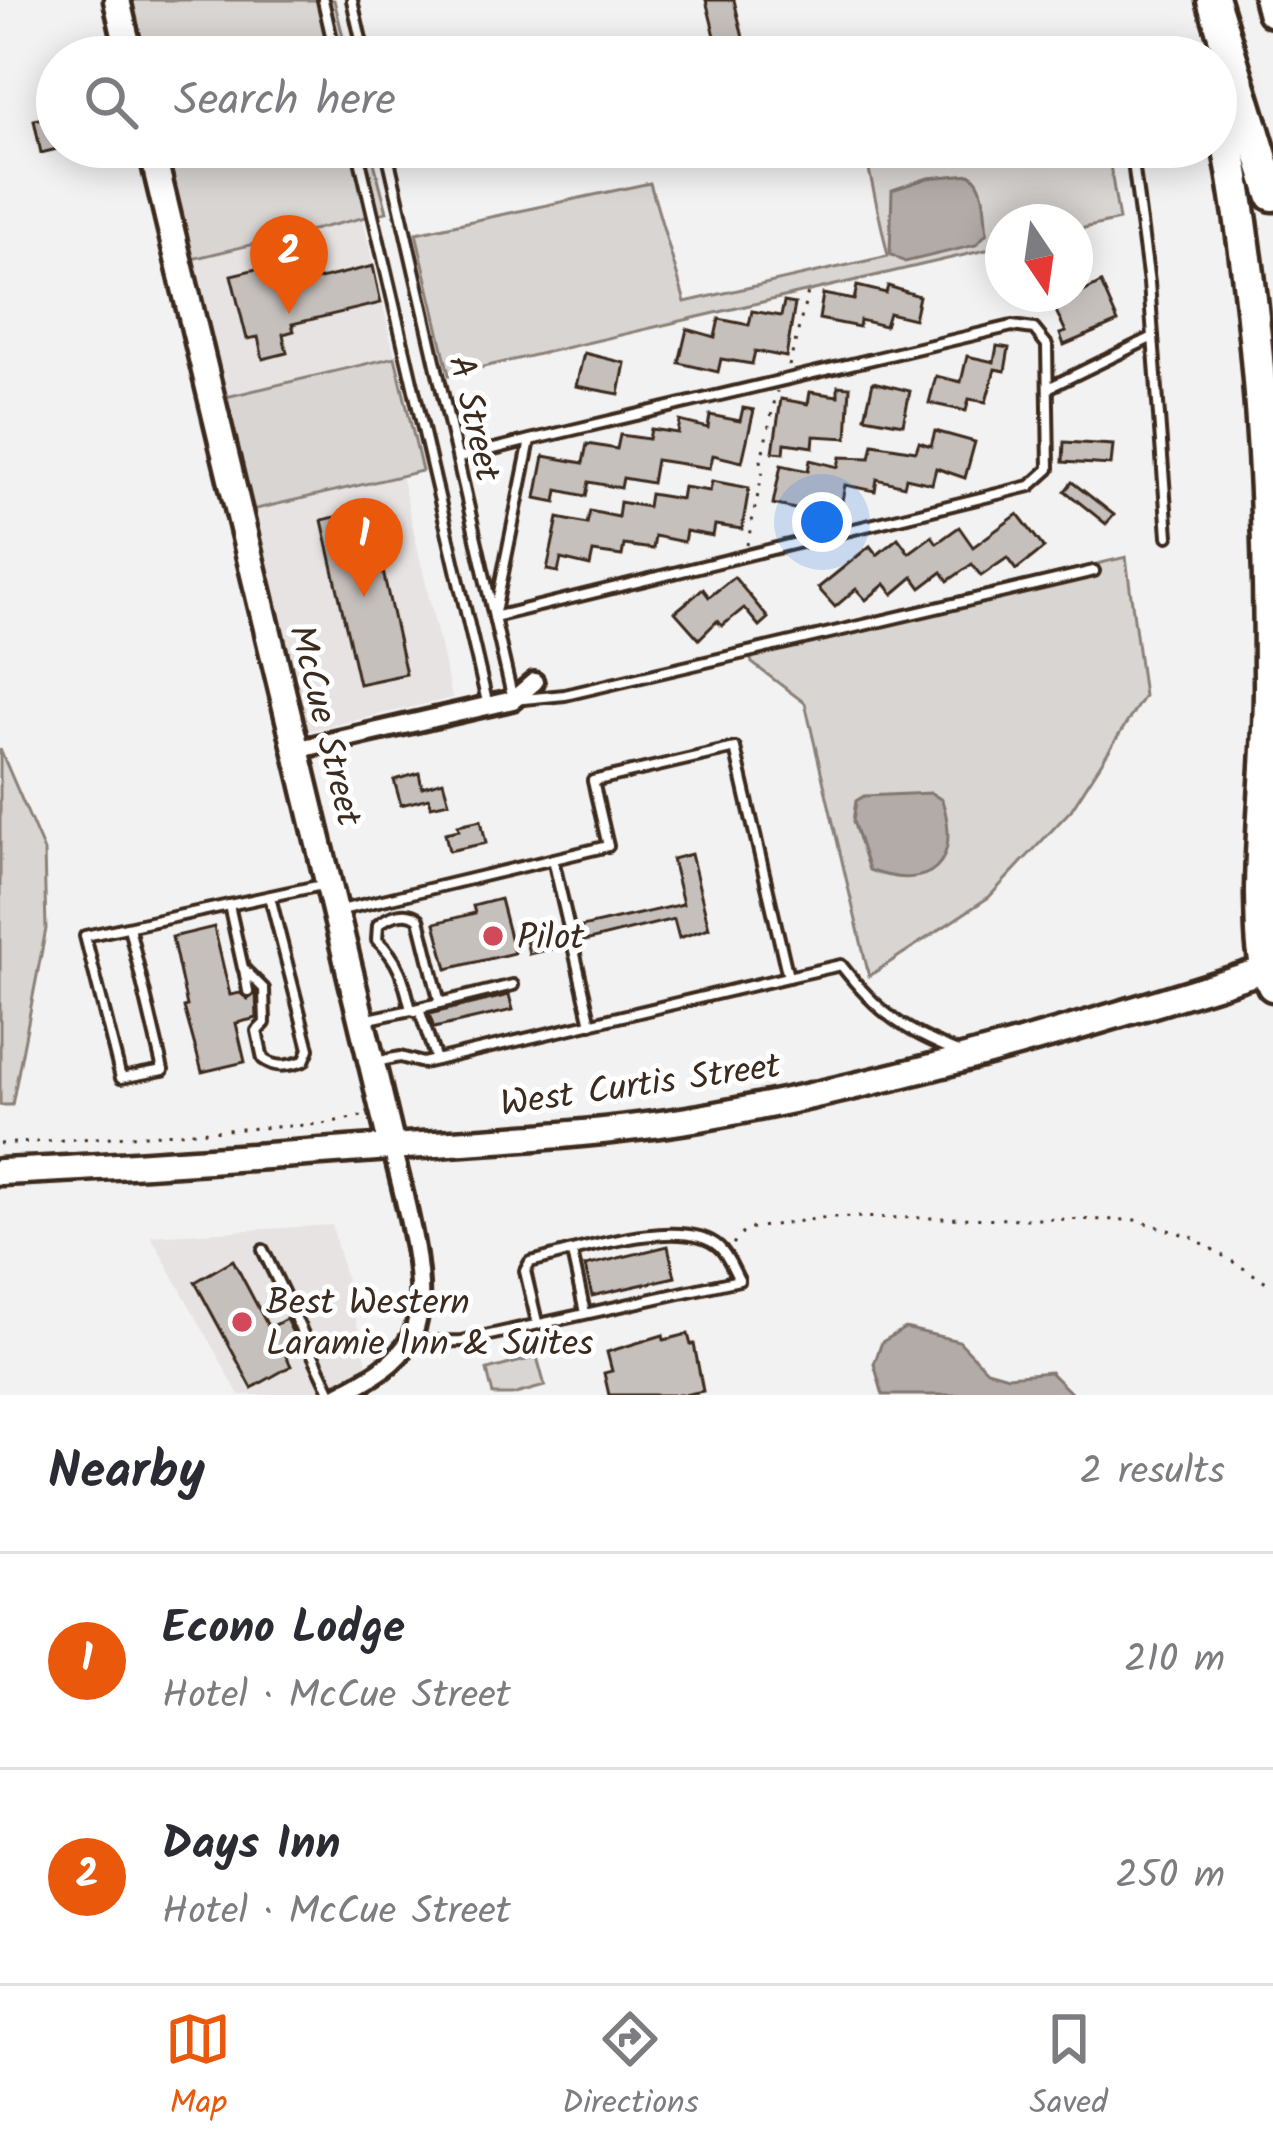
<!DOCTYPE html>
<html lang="en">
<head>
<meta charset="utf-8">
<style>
	body { margin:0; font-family:Kalam,sans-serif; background:#f7f7f7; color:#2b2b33 }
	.compass { position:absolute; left:985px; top:204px; width:108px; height:108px; border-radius:50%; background:#fff; box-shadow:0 6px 30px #0003; rotate:167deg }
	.you { position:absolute; left:822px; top:522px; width:42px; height:42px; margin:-30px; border:9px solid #fff; border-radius:50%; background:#1a73e8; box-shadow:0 0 0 18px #1a73e833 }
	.badge { display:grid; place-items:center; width:78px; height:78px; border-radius:50%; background:#ea580c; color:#fff; font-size:39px; font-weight:700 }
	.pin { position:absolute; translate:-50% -99px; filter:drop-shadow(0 3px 6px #0008) }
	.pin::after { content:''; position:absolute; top:63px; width:42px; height:36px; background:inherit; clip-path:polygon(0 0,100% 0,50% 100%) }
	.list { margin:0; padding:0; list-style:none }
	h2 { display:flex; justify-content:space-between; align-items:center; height:156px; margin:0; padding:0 48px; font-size:51px }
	h2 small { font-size:39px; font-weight:400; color:#7c7c81 }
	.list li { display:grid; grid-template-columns:78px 1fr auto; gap:36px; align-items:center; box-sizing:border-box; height:216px; padding:0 48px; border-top:3px solid #e1e1e2 }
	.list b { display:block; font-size:45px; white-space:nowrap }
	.list p { margin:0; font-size:39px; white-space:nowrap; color:#7c7c81 }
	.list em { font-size:39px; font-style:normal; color:#7c7c81 }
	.icon { flex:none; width:66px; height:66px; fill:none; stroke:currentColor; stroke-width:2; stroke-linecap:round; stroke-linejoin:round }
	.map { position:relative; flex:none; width:1273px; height:1395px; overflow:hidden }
	.search { position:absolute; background:#fff; box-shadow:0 6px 30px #0003; left:36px; right:36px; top:36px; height:132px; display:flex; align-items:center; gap:30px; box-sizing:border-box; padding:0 42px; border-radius:66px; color:#7c7c81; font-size:45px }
	.sheet { height:588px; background:#fff }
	nav { display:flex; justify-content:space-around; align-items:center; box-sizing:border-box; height:168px; border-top:3px solid #e1e1e2; background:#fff; font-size:33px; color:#7c7c81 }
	nav a { display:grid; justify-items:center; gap:6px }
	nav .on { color:#ea580c }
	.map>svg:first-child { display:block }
	.built { fill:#e6e3e2 }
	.green { fill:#d8d5d2; stroke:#8a8078; stroke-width:3; fill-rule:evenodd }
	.water { fill:#b2aba7; stroke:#827770; stroke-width:3 }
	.building { fill:#c6c0bd; stroke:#3b2a1e; stroke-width:3 }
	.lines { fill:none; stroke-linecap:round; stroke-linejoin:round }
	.lane-casing { stroke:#3b2a1e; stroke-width:16 }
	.street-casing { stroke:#3b2a1e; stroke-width:26 }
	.secondary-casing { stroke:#3b2a1e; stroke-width:33 }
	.primary-casing { stroke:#3b2a1e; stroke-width:33 }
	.highway-casing { stroke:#3b2a1e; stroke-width:39 }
	.path { stroke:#3b2a1e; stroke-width:3; stroke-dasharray:3 9; stroke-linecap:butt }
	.lane { stroke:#fff; stroke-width:8 }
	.street { stroke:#fff; stroke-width:16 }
	.secondary { stroke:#fff; stroke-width:24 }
	.primary { stroke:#fff; stroke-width:24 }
	.highway { stroke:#fff; stroke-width:30 }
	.poi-dot { fill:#d1495b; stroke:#fff; stroke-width:4.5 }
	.labels { text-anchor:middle; stroke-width:10; stroke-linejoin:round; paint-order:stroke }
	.street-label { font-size:36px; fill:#3b2a1e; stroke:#fff }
	.poi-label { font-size:36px; fill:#3b2a1e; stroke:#fff; text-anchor:start }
</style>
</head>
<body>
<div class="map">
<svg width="1273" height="1395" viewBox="0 0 1273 1395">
	<rect width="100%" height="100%" fill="#f3f2f2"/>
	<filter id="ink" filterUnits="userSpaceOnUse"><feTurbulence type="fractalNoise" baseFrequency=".00833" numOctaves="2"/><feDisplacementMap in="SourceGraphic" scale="24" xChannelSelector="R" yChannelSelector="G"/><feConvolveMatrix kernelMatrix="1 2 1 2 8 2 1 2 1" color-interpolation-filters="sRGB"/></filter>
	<g filter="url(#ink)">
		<g class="built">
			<path d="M362,217L395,357L226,397L192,259Z"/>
			<path d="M401,475L452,698L303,732L252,510Z"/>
			<path d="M332,1225L375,1395H239L151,1236Z"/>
		</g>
		<g class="green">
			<path d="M132,0H334L348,57H145Z"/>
			<path d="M166,147H370L387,212L192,259Z"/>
			<path d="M864,147H1107L1119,220L1075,230V222H1003V246L449,375L416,233L650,183L685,302L888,256ZM890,218L987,233L893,236Z"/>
			<path d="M395,357L422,471L252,510L226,397Z"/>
			<path d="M1126,557L1144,696L1071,810L989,897L869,976L805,703L752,663L748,646Z"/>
			<path d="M0,749L44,851L46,929L12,1105H0Z"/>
			<path d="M537,1357L545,1386L512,1395H493L487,1370Z"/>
		</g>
		<g class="water">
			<path d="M970,174C987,185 984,214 987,233L976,245L905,262L890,254L892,190L928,178Z"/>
			<path d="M931,793L942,800C962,863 931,893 869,870L853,821L856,801L864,796Z"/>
			<path d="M905,1328L959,1341L987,1370L1008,1376L1050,1372L1073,1395H883L874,1364L882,1342Z"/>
		</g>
		<g class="building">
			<path d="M706,0H734L745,46L719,52Z"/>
			<path d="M57,114V149L41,153L34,120Z"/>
			<path d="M269,266L275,290L373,266L381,303L292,324L294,331L283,334L287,353L263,359L258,337L247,339L231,275Z"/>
			<path d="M1101,283L1118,322L1064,345L1060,334L1066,332L1054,307Z"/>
			<path d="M857,286L886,293L888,286L919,296L914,319L889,313L885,326L860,320L859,327L819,319L823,294L854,300Z"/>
			<path d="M784,302L795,304L786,357L755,351L752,364L721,359L718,372L679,363L687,329L715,337L719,319L749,325L752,311L781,316Z"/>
			<path d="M997,346L1009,348L1005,371L995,369L986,402L969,399L966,411L929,403L936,376L961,382L967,356L994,362Z"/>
			<path d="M584,353L625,363L619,394L576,386Z"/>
			<path d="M873,382L910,391L903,424L865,417Z"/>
			<path d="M838,386L850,387L847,438L814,436L813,447L785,443L784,453L773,452L781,399L808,404L810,392L838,396Z"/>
			<path d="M743,408L754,410L742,462L713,455L710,468L656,460L652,483L623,478L621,488L589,482L586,496L558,490L556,502L536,498L544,456L583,463L587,444L617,449L620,435L649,439L651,429L678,433L680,421L708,428L710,415L740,421Z"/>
			<path d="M935,431L975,442L965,478L936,468L932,484L906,478L904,486L877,479L875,491L845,485L841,506L812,499L808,512L773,504L781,465L808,471L810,460L838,467L840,457L870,458L873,444L916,451L919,442L931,446Z"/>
			<path d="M1064,442L1113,445L1111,465L1063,462Z"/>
			<path d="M712,481L749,488L742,529L715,525L713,536L686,531L684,542L655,536L653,549L624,545L622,556L593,552L590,566L561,559L558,572L547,570L558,518L587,524L590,511L618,517L620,502L648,507L650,494L681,499L683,487L710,491Z"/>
			<path d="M1072,482L1114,515L1106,524L1065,491Z"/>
			<path d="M369,509L406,674L359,684L322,520Z"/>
			<path d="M1018,514L1044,548L1016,570L1007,558L981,576L972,564L948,581L942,572L921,588L913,577L893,594L885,584L866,600L856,589L835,607L818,588L870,546L877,555L898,538L909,553L932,536L937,543L959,527L973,547Z"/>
			<path d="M734,577L768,618L759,626L744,608L722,626L717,621L699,639L675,612L703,589L709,597Z"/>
			<path d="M419,773L422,787L443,781L449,802L431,806L429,798L401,805L394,780Z"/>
			<path d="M481,820L486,843L449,851L445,833L459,830L458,825Z"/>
			<path d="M691,854L709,928L679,938L674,919L581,942L577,928L683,904L672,859Z"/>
			<path d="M500,899L514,953L447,969L435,923L475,913L473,906Z"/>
			<path d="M214,927L230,995L240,993L248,999L256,993L257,1018L236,1023L245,1062L202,1072L184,1007L187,1006L172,937Z"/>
			<path d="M561,932L565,946L529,954L526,940Z"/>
			<path d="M509,995L513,1010L434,1028L429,1014Z"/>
			<path d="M668,1246L675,1277L592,1296L585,1266Z"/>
			<path d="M233,1260L269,1328L286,1319L296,1339L282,1348L291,1366L252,1388L195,1282Z"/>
			<path d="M688,1334L691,1345L694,1344L703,1391L684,1395H609L604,1373L612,1371L607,1352L663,1335L664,1340Z"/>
		</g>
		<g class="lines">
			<defs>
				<g id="lane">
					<path d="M323,0L336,57"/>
					<path d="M352,0L365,57"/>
					<path d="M357,147L488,706"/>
					<path d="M386,147L513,700L565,695L1094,571"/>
					<path d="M1131,147L1149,283L1168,536"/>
					<path d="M1048,388L1153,337"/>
					<path d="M458,458L530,440L1012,326L1034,329L1047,345L1049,469L1030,486L494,617L530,440"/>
					<path d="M553,859L591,1024"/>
					<path d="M229,905L243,968L264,989L265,1023L257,1031L263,1059C277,1069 288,1066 304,1061L309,1049L270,897"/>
					<path d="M337,911L608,846L593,781L735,748L788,977L841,965C879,1014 903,1030 960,1053"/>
					<path d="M129,927L163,1070L121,1078L85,936L322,885"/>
					<path d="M244,969L248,991"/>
					<path d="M440,1003L419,919C407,909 389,915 378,925L377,940C399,960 404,980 411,1010L513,985"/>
					<path d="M364,1020L411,1010L420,1012L436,1060"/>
					<path d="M375,1062L400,1057L423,1063L788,977"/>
					<path d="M263,1250L332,1395"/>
					<path d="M572,1253L585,1313"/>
					<path d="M411,1342L462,1341L739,1280C733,1269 728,1255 719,1247C682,1214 574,1252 530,1262L525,1271L537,1322"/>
				</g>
				<g id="street">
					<path d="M295,750L513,700L534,682"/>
					<path d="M339,1395C365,1381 396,1366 411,1338C434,1296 403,1194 392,1147"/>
				</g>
				<g id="secondary">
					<path d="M117,0L130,57"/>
					<path d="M151,147L392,1147"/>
				</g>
				<path id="primary" d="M0,1172C131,1167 261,1156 391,1147C494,1140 598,1135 700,1118C893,1084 1086,1026 1273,967"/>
				<g id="highway">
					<path d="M1213,0L1273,195"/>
					<path d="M1270,0L1273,11"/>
					<path d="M1216,83C1258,277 1270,478 1270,676C1271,749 1261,822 1261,895C1262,926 1260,958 1273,985"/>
				</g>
			</defs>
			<use href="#lane" class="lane-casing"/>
			<use href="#street" class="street-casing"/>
			<use href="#secondary" class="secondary-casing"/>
			<use href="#primary" class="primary-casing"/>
			<use href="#highway" class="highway-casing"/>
			<g class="path">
				<path d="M789,366L808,292"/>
				<path d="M747,545L763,471L761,460L777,391"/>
				<path d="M0,1144L322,1124L362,1116"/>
				<path d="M733,1244L746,1229L829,1217L1135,1220L1192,1237L1273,1286"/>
			</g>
			<use href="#lane" class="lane"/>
			<use href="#street" class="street"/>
			<use href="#secondary" class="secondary"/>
			<use href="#primary" class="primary"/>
			<use href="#highway" class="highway"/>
		</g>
	</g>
	<g class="poi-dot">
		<circle cx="493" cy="936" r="12"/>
		<circle cx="242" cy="1322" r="12"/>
	</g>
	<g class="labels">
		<g class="street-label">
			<text transform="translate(476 418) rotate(77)" y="13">A Street</text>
			<text transform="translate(327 725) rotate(76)" y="13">McCue Street</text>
			<text transform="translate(640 1083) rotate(-8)" y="13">West Curtis Street</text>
		</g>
		<g class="poi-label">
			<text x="517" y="949">Pilot</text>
			<text x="266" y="1314">Best Western<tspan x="266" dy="41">Laramie Inn &amp; Suites</tspan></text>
		</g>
	</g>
</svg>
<svg class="compass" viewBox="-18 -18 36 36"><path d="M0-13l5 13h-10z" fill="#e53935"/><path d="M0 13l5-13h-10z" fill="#7c7c81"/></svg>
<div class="you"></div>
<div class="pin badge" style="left:364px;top:597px">1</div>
<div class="pin badge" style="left:289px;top:314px">2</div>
<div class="search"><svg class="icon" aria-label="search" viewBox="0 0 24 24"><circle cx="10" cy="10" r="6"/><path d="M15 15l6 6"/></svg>Search here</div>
</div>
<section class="sheet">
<h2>Nearby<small>2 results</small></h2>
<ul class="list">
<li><span class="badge">1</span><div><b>Econo Lodge</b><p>Hotel · McCue Street</p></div><em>210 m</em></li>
<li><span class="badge">2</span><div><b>Days Inn</b><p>Hotel · McCue Street</p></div><em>250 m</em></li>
</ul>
</section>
<nav>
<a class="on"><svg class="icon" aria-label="map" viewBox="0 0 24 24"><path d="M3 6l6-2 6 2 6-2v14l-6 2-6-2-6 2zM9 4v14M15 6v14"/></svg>Map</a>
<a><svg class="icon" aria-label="directions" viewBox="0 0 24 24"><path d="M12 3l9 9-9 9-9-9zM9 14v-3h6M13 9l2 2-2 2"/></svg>Directions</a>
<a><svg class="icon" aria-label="saved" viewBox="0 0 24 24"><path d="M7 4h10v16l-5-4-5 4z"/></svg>Saved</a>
</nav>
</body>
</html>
